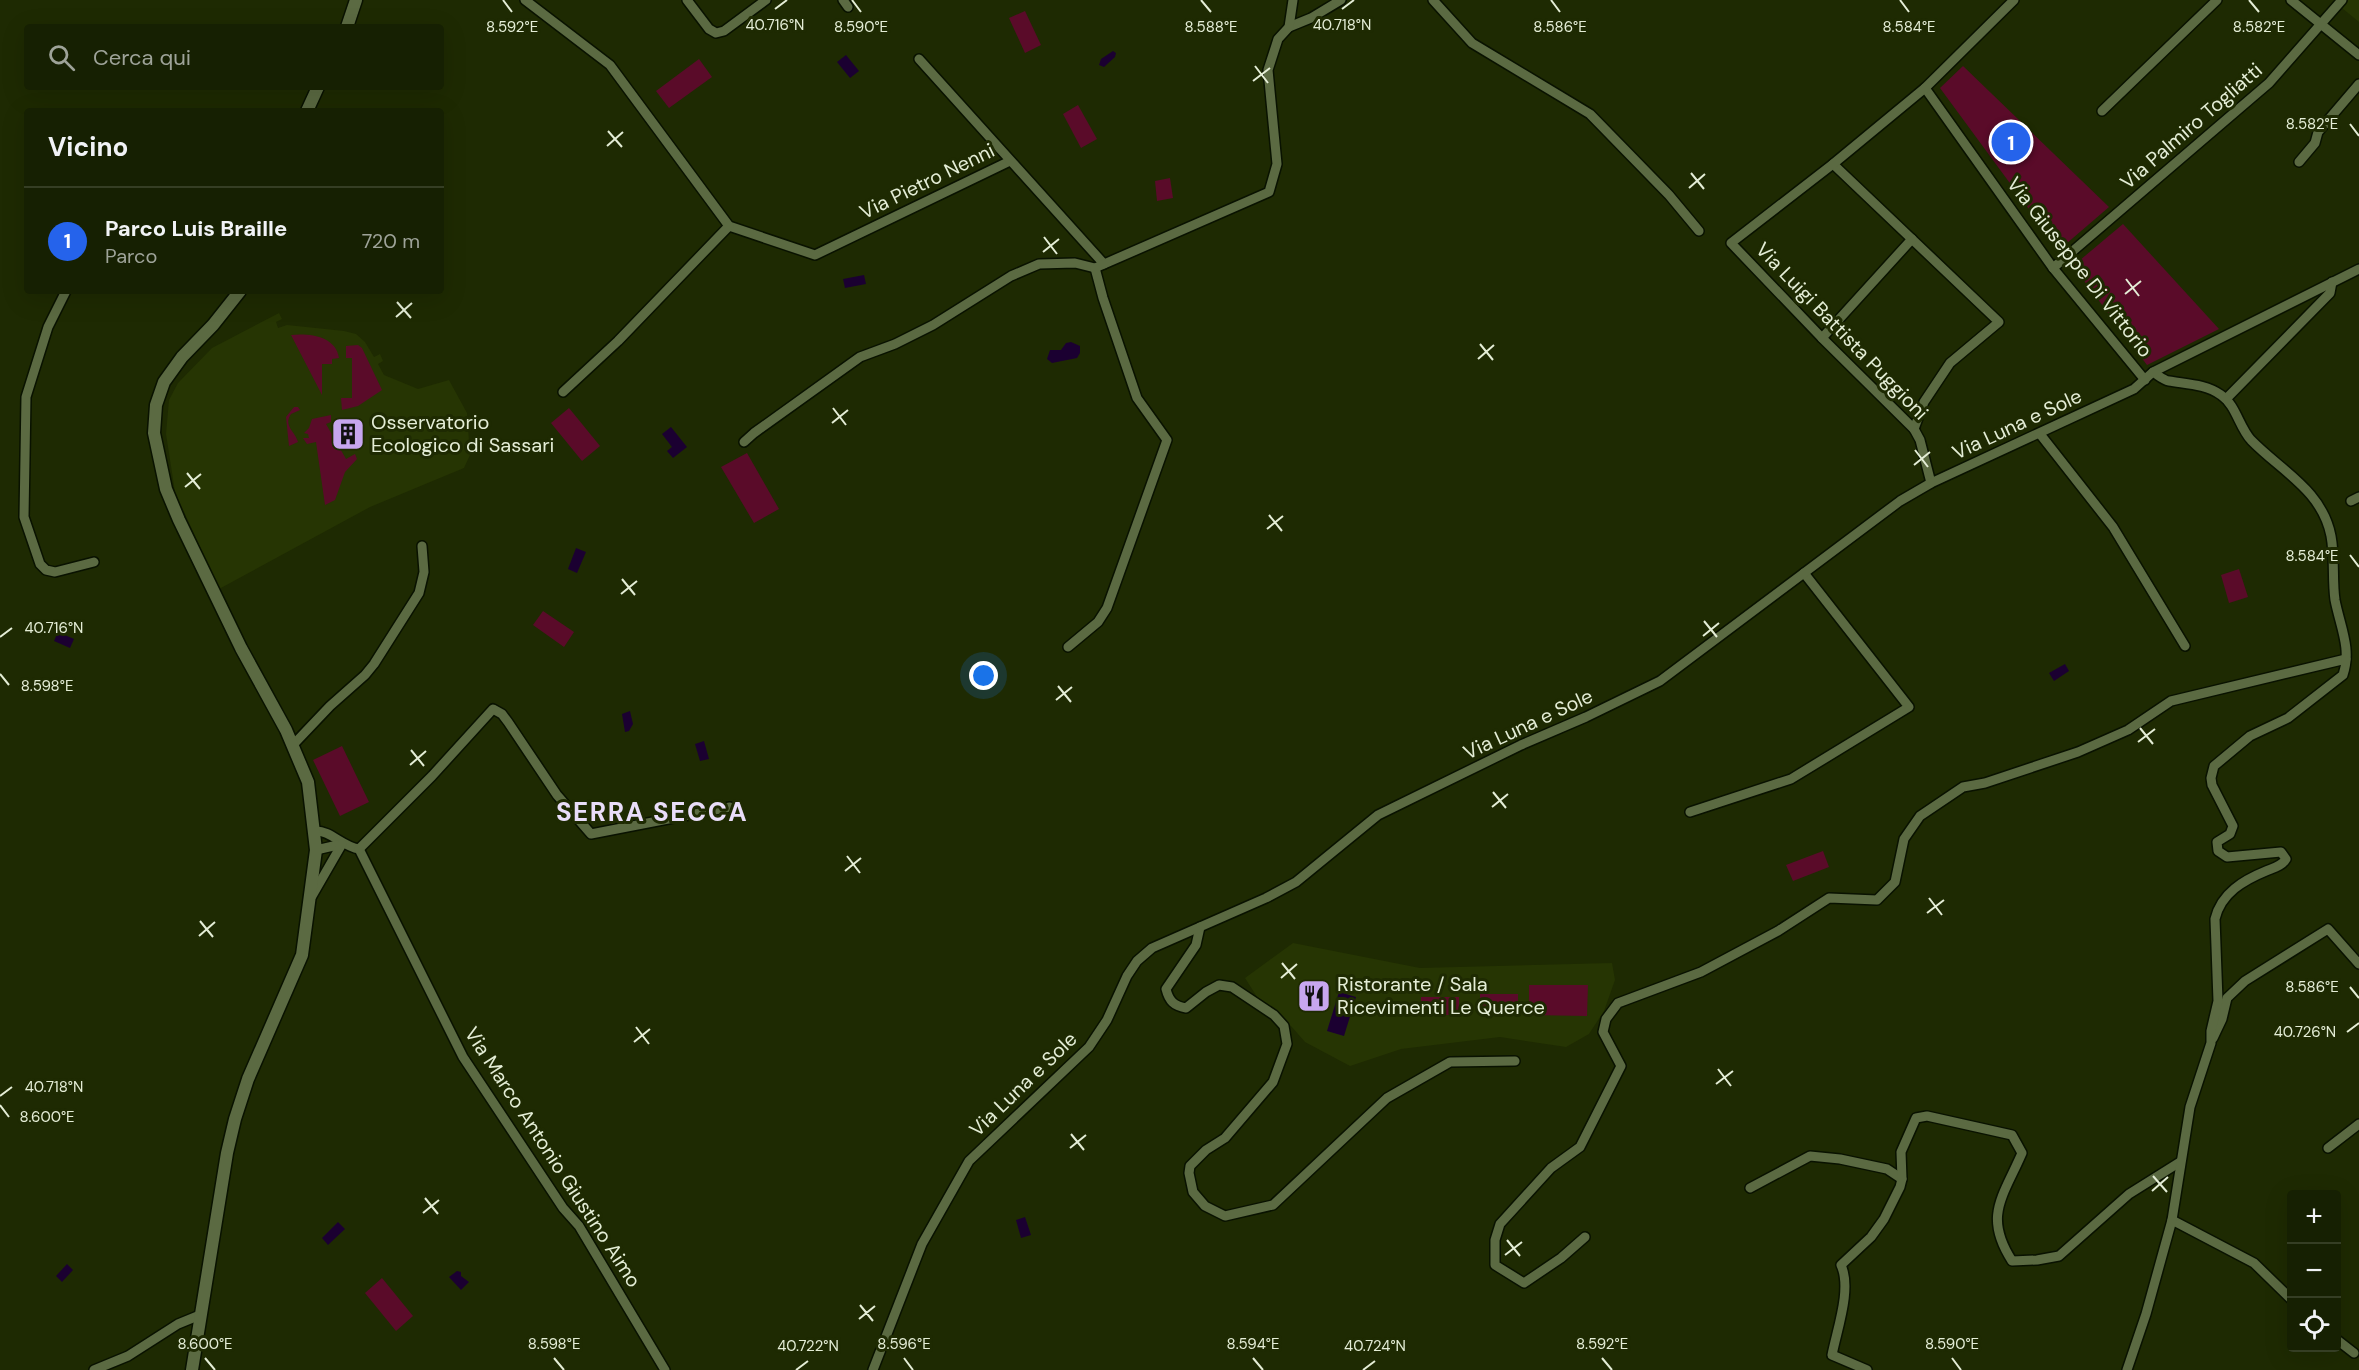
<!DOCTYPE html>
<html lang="it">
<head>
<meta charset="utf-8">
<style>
	body { margin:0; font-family:"DM Sans",sans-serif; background:#1f280c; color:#f1f3f6 }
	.controls { position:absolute; right:18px; bottom:18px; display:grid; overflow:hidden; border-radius:6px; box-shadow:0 6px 24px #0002 }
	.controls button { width:54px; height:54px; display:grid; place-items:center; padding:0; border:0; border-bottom:2px solid #353e24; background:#162002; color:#f1f3f6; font:30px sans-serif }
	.you { position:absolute; left:984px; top:676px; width:21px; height:21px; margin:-15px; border:4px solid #fff; border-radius:50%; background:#1a73e8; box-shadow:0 0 0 9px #1a73e833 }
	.badge { display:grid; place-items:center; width:39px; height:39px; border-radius:50%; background:#2563eb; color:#fff; font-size:20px; font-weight:700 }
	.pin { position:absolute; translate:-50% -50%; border:3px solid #fff; box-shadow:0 2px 6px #0006 }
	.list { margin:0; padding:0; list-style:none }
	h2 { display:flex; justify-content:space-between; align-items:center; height:78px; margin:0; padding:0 24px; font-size:26px }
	h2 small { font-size:20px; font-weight:400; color:#9ea399 }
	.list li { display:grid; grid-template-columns:39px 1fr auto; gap:18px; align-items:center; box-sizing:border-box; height:108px; padding:0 24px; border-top:2px solid #353e24 }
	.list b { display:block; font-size:22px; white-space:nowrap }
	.list p { margin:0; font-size:20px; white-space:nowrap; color:#9ea399 }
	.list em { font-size:20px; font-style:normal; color:#9ea399 }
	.icon { flex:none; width:33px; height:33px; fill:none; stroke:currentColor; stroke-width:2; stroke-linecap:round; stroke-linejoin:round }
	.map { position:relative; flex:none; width:2359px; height:1370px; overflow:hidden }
	.search { position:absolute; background:#162002; box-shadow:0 6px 24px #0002; left:24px; top:24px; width:420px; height:66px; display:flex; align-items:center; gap:15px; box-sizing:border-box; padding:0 21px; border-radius:6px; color:#9ea399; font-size:22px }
	.panel { position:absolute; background:#162002; box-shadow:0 6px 24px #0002; left:24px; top:108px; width:420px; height:186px; border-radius:6px }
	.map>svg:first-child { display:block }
	.built { fill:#263503 }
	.green { fill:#5a0b29 }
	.water { fill:#1b0031 }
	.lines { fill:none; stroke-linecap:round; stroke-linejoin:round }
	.street-casing { stroke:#091200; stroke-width:12 }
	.secondary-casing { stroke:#091200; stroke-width:15 }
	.street { stroke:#5b6a42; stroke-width:9 }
	.secondary { stroke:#5b6a42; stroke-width:12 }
	.ticks { fill:none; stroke:#e4edd6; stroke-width:2 }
	.labels { text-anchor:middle; stroke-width:6; stroke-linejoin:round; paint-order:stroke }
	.street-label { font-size:20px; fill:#e4edd6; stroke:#1e2a02 }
	.poi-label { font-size:20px; fill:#e4edd6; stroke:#1e2a02; text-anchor:start }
	.district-label { font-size:26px; font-weight:bold; letter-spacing:1.5px; fill:#e9ddf9; stroke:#1e2a02 }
	.ticks-label { font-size:15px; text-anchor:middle; fill:#e4edd6; stroke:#1e2a02; stroke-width:6; stroke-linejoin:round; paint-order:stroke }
</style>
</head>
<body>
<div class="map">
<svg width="2359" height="1370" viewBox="0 0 2359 1370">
	<rect width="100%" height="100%" fill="#1e2a02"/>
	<g class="built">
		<path d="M2348,0H2359V22L2342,8Z"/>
		<path d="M279,313L282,319L276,322L278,328L287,325L344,331L356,334L365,342L374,357L380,354L383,361L378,364L384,375L418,389L449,380L467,413L470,455L464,468L370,507L219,589L175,492L166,434L169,400L178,383L212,348Z"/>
		<path d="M1293,943L1420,968L1612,963L1615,980L1604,1011L1589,1034L1566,1047L1500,1037L1401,1049L1350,1066L1305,1042L1291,1026L1274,1015L1259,1000L1245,978Z"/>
	</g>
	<g class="green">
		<path d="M1025,11L1041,45L1025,53L1009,18Z"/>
		<path d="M699,59L712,77L669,108L656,91Z"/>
		<path d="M1963,66L2109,207L2059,250L1940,88Z"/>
		<path d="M1078,105L1097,139L1081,148L1063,114Z"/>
		<path d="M1170,178L1173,198L1157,201L1155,181Z"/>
		<path d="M2123,224L2219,329L2147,365L2073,266Z"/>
		<path d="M291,335C309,333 336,336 339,358L332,359V364H322V395Z"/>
		<path d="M358,345L362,348L382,390L358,406L342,410L341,398H352V358H346V346Z"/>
		<path d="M294,407H298L300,410L291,414C283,426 295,431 298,442L289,446L286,417Z"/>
		<path d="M569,408L600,446L582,461L551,423Z"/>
		<path d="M331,415V422L326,424L346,459L355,454L357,459L345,472L335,500L325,505L316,442L307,444L303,438H309L308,434L304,433L309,428L312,419Z"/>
		<path d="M747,453L779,509L754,523L721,467Z"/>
		<path d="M2239,569L2248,597L2229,603L2221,575Z"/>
		<path d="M543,611L574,632L564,647L533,625Z"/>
		<path d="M342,746L369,802L340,816L313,760Z"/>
		<path d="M1823,851L1829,867L1793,881L1786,865Z"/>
		<path d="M1529,985H1588L1587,1016L1529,1015Z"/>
		<rect x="1480" y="994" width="38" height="18"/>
		<rect x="1421" y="997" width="38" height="18"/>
		<path d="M382,1278L413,1316L396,1331L365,1293Z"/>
	</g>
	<g class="water">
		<path d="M1113,51L1116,53L1115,57L1104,67L1099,65L1101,59Z"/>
		<path d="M846,55L859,71L850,78L837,62Z"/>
		<path d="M864,275L866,284L845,288L843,279Z"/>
		<path d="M1071,342L1080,346V353L1077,358L1052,363L1047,359L1050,350H1061L1066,343Z"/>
		<path d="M671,427L687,447L673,458L667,451L672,447L662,434Z"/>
		<path d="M576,548L586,552L577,573L568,569Z"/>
		<path d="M58,632L74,639L70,648L54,641Z"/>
		<path d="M2065,664L2069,671L2054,681L2049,673Z"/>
		<path d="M630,711L633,724L629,731L625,732L622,714Z"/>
		<path d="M704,741L709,759L700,761L695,744Z"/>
		<path d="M1339,992L1356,997L1344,1036L1327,1031Z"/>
		<path d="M1025,1217L1031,1235L1021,1238L1016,1220Z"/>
		<path d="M338,1222L345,1229L328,1245L322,1238Z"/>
		<path d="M67,1264L73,1270L62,1282L56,1276Z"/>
		<path d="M457,1271L461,1272V1276L469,1282L461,1290L449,1277Z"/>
	</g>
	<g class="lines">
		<defs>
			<g id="street">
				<path d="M525,0L610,65L729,226L815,255L1010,161"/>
				<path d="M687,0L709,29L716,33L724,31L766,0"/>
				<path d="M843,0L848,7"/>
				<path d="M1433,0L1472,43L1590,114L1669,195L1699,231"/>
				<path d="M2291,0L2359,55"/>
				<path d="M1289,27L1311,18L1341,0"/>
				<path d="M919,59L1104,264"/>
				<path d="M1925,88L2053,268L2145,380"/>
				<path d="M2102,111L2217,0"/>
				<path d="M2299,162L2315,143L2318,132L2359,84"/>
				<path d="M1833,164L1999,322L1950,363L1924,402L1914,429"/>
				<path d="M2053,268L2269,83L2342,0"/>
				<path d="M66,291L48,327L26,397L24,517L40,564L46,570L55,572L94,562"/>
				<path d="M1822,338L1912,239"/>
				<path d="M563,392L618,341L729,226"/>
				<path d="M2226,399L2330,293L2332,282"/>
				<path d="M2040,434L2113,527L2185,646"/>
				<path d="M744,442L754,433L860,357L895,344L933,325L1011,276L1039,264L1075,263L1095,268"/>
				<path d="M1931,483L1920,440L1914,429L1822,338L1731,243L1833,164L1925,88L2014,0"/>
				<path d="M2351,501L2359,497"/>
				<path d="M1068,647L1098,622L1107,608L1167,440L1137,398L1103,298L1095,268L1269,192L1277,164L1268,70L1278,39L1289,27L1293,0"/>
				<path d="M292,746L330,706L365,675L374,664L419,593L424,572L422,546"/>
				<path d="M1690,812L1791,779L1909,707L1804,573"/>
				<path d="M315,831C330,830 343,847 359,849L463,1057L563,1208L579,1226L665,1370"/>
				<path d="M359,849L432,776L493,709L502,714L508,722L557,795L591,834L730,807"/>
				<path d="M316,850L342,844"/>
				<path d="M312,896L342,844"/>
				<path d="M1200,927L1196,945L1166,989C1169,1001 1174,1006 1186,1008L1206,992L1219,985L1232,987L1274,1015L1284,1026L1287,1044L1273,1082L1225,1138L1206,1150L1190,1166L1189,1173L1193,1192L1205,1206L1225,1216L1273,1205L1387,1098L1450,1062L1515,1061"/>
				<path d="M2213,1038L2222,1019L2227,998L2245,981L2328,929L2359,964"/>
				<path d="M2328,1148L2359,1124"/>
				<path d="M1750,1188L1810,1156L1840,1159L1887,1169L1902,1179"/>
				<path d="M2172,1220L2254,1263L2292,1300"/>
				<path d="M1585,1237L1561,1258L1524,1283L1495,1265V1240L1500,1224L1551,1168L1580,1147L1621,1066L1603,1032L1606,1019L1618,1003L1701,972L1778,931L1829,898L1877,900L1895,882L1904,839L1920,816L1963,787L1985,783L2078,752L2128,730L2171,701L2346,659"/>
				<path d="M2336,1339L2354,1353"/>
				<path d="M94,1370L128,1356L178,1324L200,1315"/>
				<path d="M873,1370L922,1244L969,1161L1089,1047L1107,1020L1127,976L1137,961L1152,948L1266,898L1296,882L1378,815L1521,745L1586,717L1660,681L1900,501L1931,483L2134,389L2153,372L2359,269"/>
				<path d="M1867,1370L1832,1355C1837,1329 1852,1289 1841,1265L1871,1237L1884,1219L1900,1187L1902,1179L1901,1152L1916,1118L1927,1116L2012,1135L2022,1153C2003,1197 1983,1216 2012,1261L2037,1260L2059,1256L2129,1194L2180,1162"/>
				<path d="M2127,1370L2146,1314L2172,1220L2190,1107L2211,1043V1031L2218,1001L2215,919C2221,893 2244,880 2266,871C2273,868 2282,866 2286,859L2281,852L2227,857L2218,851L2217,842L2230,834L2233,826L2212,785L2211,778L2214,766L2250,736L2288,718L2343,675C2352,649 2340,626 2335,600C2332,579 2335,557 2331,536C2322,490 2281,471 2251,440C2239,427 2236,405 2221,395C2206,384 2186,384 2169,381C2163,380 2158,375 2153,372"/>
			</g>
			<g id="secondary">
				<path d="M347,27L356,0"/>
				<path d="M307,111L318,87"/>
				<path d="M192,1370L227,1153L235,1119L248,1079L302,955L316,850L308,782L286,730L241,648L179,520L166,489L154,433L156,405L164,382L182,357L213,325L240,291"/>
			</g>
		</defs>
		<use href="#street" class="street-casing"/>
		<use href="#secondary" class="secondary-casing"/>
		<use href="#street" class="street"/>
		<use href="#secondary" class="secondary"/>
	</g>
	<path class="ticks" d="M503,0L512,12M852,0L861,12M1201,0L1211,12M1551,0L1560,12M1900,0L1909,12M2249,0L2259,12M775,9L787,0M1342,9L1354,0M1255,66L1268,83M1253,81L1270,68M2350,124L2359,136M608,131L622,147M607,146L623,132M1691,173L1704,189M1689,188L1705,174M1044,237L1057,254M1043,252L1059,239M2126,279L2139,296M2125,294L2141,281M397,302L411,318M396,317L412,303M1480,344L1493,360M1478,359L1494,345M833,408L846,425M832,423L848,410M1915,450L1928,467M1914,465L1930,452M187,473L200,489M185,487L201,474M1269,515L1282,531M1267,529L1283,516M2350,555L2359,567M622,579L635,595M621,594L637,581M1704,621L1717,637M1703,636L1719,623M0,637L12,628M0,674L9,685M1058,686L1071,702M1056,700L1072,687M2140,728L2153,744M2138,742L2155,729M411,750L424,766M410,765L426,751M1493,792L1506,808M1492,807L1508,794M847,856L860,873M845,871L861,858M1929,898L1942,915M1927,913L1944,900M200,921L213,937M199,936L215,922M1282,963L1295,979M1281,978L1297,964M2350,987L2359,998M636,1027L649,1044M2347,1032L2359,1023M634,1042L650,1029M1718,1069L1731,1086M1716,1084L1733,1071M0,1096L12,1087M0,1105L9,1117M1071,1134L1084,1150M1070,1148L1086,1135M2153,1176L2167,1192M2152,1191L2168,1177M425,1198L438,1214M423,1213L439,1200M1507,1240L1520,1256M1505,1255L1522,1242M860,1305L873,1321M859,1319L875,1306M205,1358L215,1370M554,1358L564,1370M904,1358L913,1370M1253,1358L1263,1370M1602,1358L1612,1370M1952,1358L1961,1370M796,1370L808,1361M1363,1370L1375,1361"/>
	<defs>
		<symbol id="building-square" viewBox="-11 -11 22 22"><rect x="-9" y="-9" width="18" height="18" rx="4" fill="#c7a6ef" stroke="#1e2a02"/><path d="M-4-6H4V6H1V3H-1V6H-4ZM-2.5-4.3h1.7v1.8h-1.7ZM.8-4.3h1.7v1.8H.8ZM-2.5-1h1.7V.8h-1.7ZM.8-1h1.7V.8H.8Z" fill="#111"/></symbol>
		<symbol id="restaurant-square" viewBox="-11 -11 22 22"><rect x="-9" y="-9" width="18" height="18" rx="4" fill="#c7a6ef" stroke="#1e2a02"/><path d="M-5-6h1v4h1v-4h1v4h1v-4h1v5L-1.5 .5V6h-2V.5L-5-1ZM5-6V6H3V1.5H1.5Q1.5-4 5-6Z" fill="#111"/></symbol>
	</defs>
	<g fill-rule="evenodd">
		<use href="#building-square" x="329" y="415" width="38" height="38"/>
		<use href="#restaurant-square" x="1295" y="977" width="38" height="38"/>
	</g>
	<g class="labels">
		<g class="street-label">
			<text transform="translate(2191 126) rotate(-41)" y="7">Via Palmiro Togliatti</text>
			<text transform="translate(927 181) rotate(-26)" y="7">Via Pietro Nenni</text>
			<text transform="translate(2080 267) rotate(52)" y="7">Via Giuseppe Di Vittorio</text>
			<text transform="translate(1842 331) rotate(46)" y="7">Via Luigi Battista Puggioni</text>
			<text transform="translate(2017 424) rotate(-25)" y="7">Via Luna e Sole</text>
			<text transform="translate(1528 724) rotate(-25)" y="7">Via Luna e Sole</text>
			<text transform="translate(1023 1084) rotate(-44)" y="7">Via Luna e Sole</text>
			<text transform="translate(553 1157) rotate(57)" y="7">Via Marco Antonio Giustino Aimo</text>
		</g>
		<g class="poi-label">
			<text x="371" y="429">Osservatorio<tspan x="371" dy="23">Ecologico di Sassari</tspan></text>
			<text x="1337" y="991">Ristorante / Sala<tspan x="1337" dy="23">Ricevimenti Le Querce</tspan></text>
		</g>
		<g class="district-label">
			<text x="652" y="821">SERRA SECCA</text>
		</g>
	</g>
	<g class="ticks-label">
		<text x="775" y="30">40.716°N</text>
		<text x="1342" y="30">40.718°N</text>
		<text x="512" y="32">8.592°E</text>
		<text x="861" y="32">8.590°E</text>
		<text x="1211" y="32">8.588°E</text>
		<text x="1560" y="32">8.586°E</text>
		<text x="1909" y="32">8.584°E</text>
		<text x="2259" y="32">8.582°E</text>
		<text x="2312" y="129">8.582°E</text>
		<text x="2312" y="561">8.584°E</text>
		<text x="54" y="633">40.716°N</text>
		<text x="47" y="691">8.598°E</text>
		<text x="2312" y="992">8.586°E</text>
		<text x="2305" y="1037">40.726°N</text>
		<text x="54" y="1092">40.718°N</text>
		<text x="47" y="1122">8.600°E</text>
		<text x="205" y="1349">8.600°E</text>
		<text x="554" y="1349">8.598°E</text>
		<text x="904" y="1349">8.596°E</text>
		<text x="1253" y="1349">8.594°E</text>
		<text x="1602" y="1349">8.592°E</text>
		<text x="1952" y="1349">8.590°E</text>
		<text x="808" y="1351">40.722°N</text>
		<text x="1375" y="1351">40.724°N</text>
	</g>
</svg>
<div class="controls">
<button>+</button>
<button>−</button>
<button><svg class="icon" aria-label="locate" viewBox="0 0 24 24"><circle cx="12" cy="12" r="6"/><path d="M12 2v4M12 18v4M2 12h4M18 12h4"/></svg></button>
</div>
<div class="you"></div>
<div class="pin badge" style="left:2011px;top:142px">1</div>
<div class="search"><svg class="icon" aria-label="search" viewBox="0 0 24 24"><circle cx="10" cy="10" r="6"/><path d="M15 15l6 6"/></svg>Cerca qui</div>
<section class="panel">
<h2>Vicino<small></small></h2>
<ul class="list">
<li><span class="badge">1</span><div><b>Parco Luis Braille</b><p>Parco</p></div><em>720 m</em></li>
</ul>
</section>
</div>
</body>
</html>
